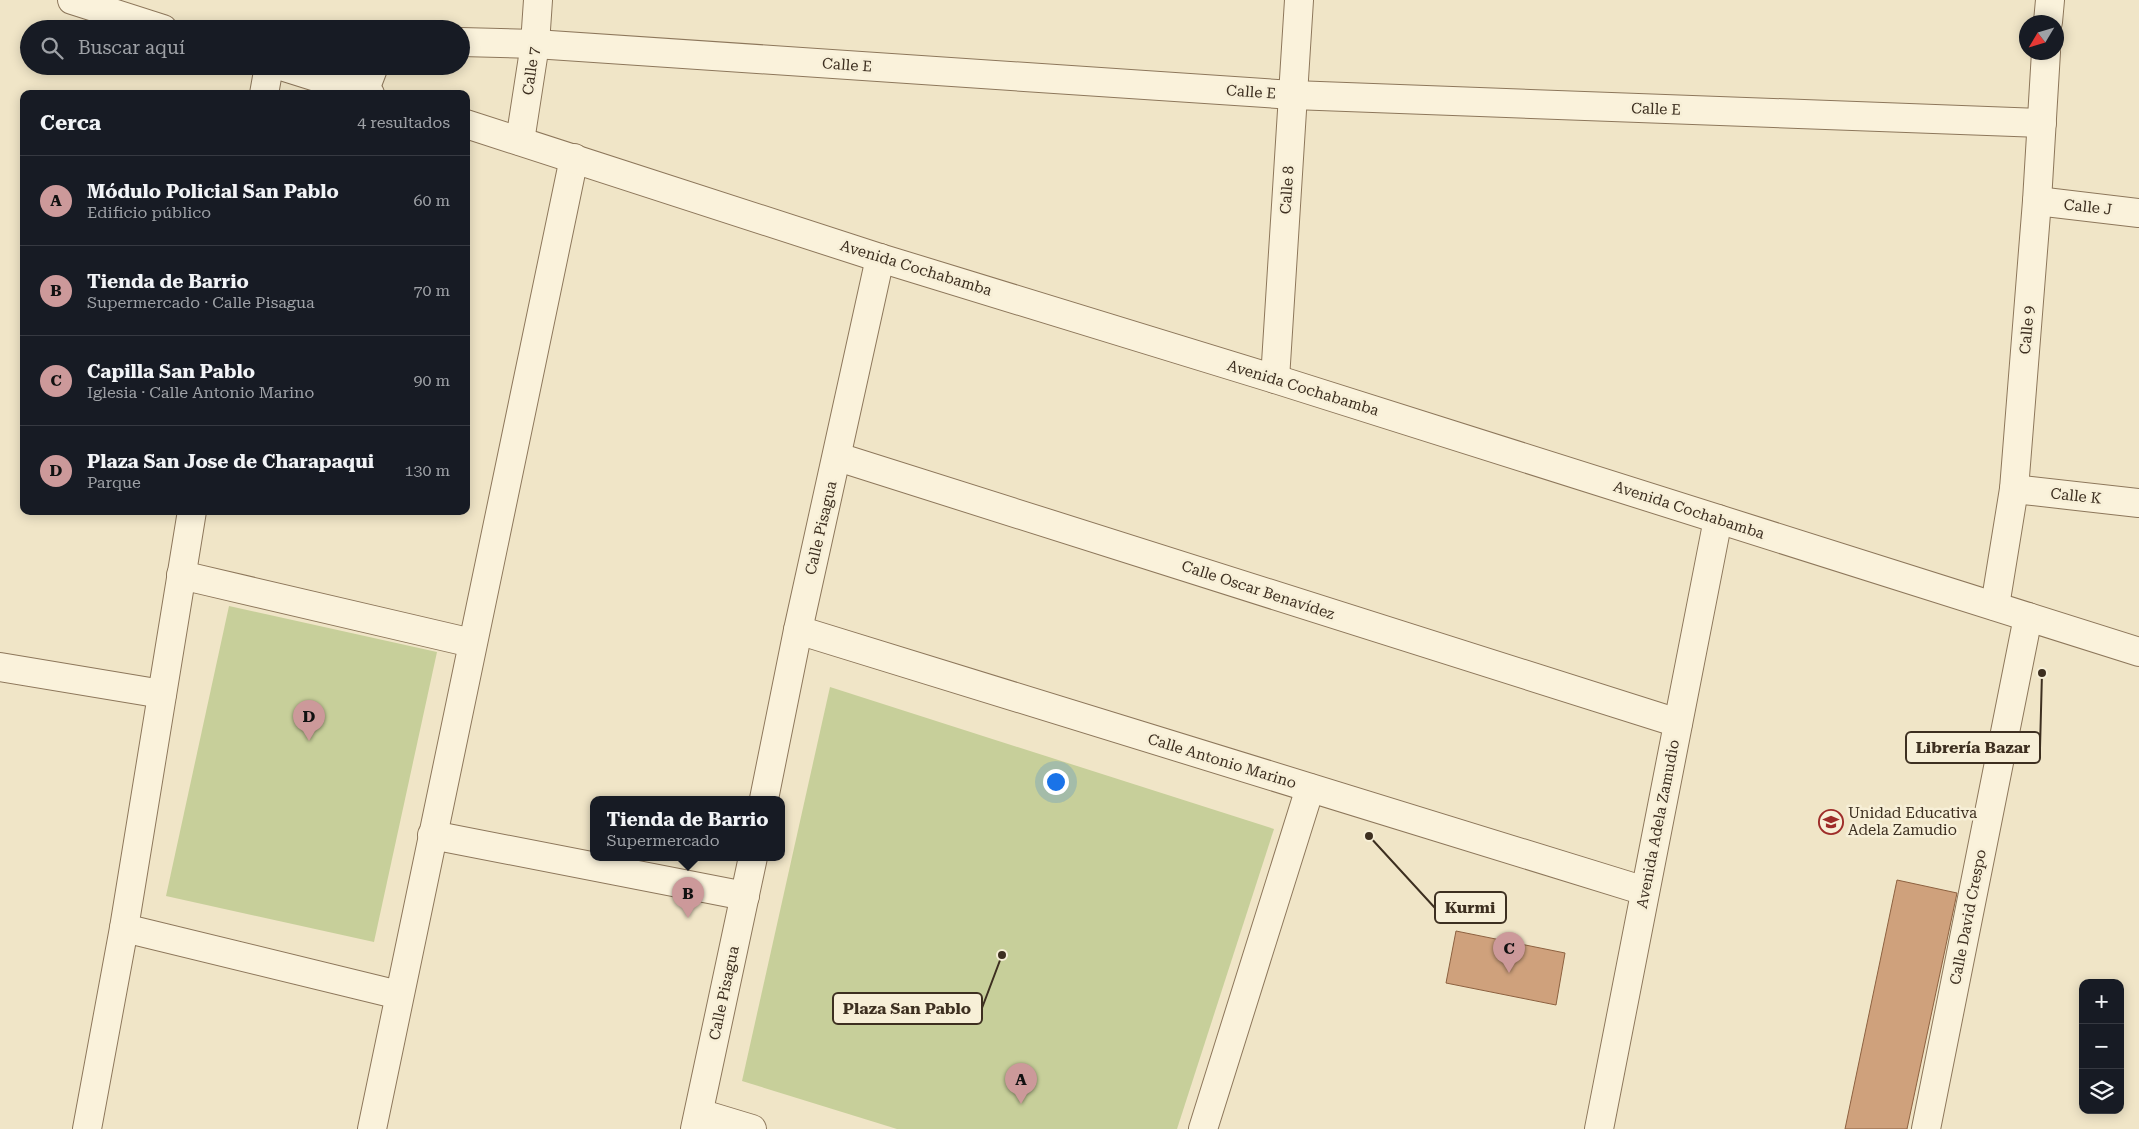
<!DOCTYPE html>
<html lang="es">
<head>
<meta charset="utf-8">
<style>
	body { margin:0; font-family:"Roboto Serif",serif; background:#242831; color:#f1f3f6 }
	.controls { position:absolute; right:15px; bottom:15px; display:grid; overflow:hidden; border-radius:10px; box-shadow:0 2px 12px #0003 }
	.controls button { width:45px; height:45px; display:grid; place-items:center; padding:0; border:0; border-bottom:1px solid #363941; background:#171b24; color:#f1f3f6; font:25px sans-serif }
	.compass { position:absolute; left:2019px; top:15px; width:45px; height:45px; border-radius:50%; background:#171b24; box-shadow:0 2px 12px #0003; rotate:232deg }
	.you { position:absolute; left:1055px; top:781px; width:18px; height:18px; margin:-12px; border:4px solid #fff; border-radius:50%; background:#1a73e8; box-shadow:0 0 0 8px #1a73e833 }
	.badge { display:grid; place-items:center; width:32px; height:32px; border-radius:50%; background:#cc999a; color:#111; font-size:16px; font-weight:700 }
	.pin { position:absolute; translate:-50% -41px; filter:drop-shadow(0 1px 2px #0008) }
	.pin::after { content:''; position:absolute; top:26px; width:18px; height:15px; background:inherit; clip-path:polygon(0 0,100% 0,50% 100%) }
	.popup { position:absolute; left:590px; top:796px; width:195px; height:65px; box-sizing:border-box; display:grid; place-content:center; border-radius:10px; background:#171b24; filter:drop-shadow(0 1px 4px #0005); font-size:16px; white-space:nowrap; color:#9ea1a6 }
	.popup b { font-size:19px; color:#f1f3f6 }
	.popup::after { content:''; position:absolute; left:50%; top:100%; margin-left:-10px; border:10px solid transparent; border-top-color:#171b24 }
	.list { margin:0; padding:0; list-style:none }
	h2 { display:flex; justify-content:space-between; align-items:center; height:65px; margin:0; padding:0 20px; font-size:21px }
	h2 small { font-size:16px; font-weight:400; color:#9ea1a6 }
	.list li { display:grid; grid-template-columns:32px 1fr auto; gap:15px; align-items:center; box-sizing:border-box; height:90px; padding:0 20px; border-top:1px solid #363941 }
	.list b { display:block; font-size:19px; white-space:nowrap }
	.list p { margin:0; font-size:16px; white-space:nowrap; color:#9ea1a6 }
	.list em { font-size:16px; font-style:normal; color:#9ea1a6 }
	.icon { flex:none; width:28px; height:28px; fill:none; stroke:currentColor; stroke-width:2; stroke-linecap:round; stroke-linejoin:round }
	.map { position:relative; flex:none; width:2139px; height:1129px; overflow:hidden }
	.search { position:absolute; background:#171b24; box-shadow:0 2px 12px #0003; left:20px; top:20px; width:450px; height:55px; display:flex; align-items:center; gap:12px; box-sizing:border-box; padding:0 18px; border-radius:28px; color:#9ea1a6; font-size:19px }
	.panel { position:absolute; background:#171b24; box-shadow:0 2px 12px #0003; left:20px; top:90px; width:450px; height:425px; border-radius:10px }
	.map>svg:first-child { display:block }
	.green { fill:#c7cf9a }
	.building { fill:#cfa17c; stroke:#8d6140 }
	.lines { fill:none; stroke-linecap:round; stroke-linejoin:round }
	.pedestrian-casing { stroke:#8d775b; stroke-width:30 }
	.minor-casing { stroke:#8d775b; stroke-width:30 }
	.tertiary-casing { stroke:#8d775b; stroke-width:30 }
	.pedestrian { stroke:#faf2db; stroke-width:28 }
	.minor { stroke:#faf2db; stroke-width:28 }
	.tertiary { stroke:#faf2db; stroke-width:28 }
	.labels { text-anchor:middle; stroke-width:5; stroke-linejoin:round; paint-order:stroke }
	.street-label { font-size:15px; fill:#3d2f20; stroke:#f7efd7 }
	.poi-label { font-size:15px; fill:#3d2f20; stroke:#f7efd7; text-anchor:start }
	.leader { fill:none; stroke:#3d2f20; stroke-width:2 }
	.callout-dot { fill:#3d2f20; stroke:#f7efd7; stroke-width:2 }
	.callout { fill:#f7efd7; stroke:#3d2f20; stroke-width:2 }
	.callout-label { font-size:16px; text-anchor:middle; font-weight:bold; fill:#3d2f20 }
</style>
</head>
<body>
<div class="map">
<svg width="2139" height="1129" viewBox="0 0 2139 1129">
	<rect width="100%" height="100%" fill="#f0e5c7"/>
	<g class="green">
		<path d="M229,606L437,652L374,942L166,896Z"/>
		<path d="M830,687L1274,829L1177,1129H897L742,1081Z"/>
	</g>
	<g class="building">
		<path d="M1897,880L1957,893L1907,1129H1845Z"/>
		<path d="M1456,931L1565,953L1556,1005L1446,983Z"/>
	</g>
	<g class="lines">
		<defs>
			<path id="pedestrian" d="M1203,1129L1310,788"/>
			<g id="minor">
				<path d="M2048,22L2050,0"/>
				<path d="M461,42L535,44L1293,95L2042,123"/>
				<path d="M364,92L374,66"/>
				<path d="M264,94L269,66"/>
				<path d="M520,141L535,44L538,0"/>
				<path d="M2037,201L2139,213"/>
				<path d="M1275,379L1299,0"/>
				<path d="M838,457L1678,723"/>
				<path d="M2014,489L2139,503"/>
				<path d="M181,575L472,643"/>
				<path d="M1995,606L2014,489L2037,201L2046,52"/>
				<path d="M798,630L1645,891"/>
				<path d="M0,667L162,694"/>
				<path d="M764,799L798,630L880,258"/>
				<path d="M432,835L745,896"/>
				<path d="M124,928L399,995"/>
				<path d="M699,1113L752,1129"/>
				<path d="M87,1129L124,928L192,511"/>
				<path d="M372,1129L574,158"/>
				<path d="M695,1129L753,857"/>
				<path d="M1599,1129L1718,519"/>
				<path d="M1926,1129L2028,617"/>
			</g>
			<g id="tertiary">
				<path d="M72,0L163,29"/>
				<path d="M281,66L370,94"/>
				<path d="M466,124L880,258L1275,379L2139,652"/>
			</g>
		</defs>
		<use href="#pedestrian" class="pedestrian-casing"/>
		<use href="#minor" class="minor-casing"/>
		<use href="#tertiary" class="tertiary-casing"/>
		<use href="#pedestrian" class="pedestrian"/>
		<use href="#minor" class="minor"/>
		<use href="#tertiary" class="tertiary"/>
	</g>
	<defs>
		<symbol id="school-ring" viewBox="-11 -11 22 22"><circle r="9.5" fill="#f7efd7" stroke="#9e2c29" stroke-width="1.5"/><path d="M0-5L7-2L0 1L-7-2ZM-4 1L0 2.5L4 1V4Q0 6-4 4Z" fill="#9e2c29"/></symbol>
	</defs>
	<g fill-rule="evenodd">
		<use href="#school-ring" x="1817" y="808" width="28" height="28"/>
	</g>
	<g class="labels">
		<g class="street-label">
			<text transform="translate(847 65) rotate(4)" y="5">Calle E</text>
			<text transform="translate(531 71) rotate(-82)" y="5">Calle 7</text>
			<text transform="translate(1251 92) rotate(4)" y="5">Calle E</text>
			<text transform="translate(1656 109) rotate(2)" y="5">Calle E</text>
			<text transform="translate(1287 190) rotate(-86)" y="5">Calle 8</text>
			<text transform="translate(2088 207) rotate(6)" y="5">Calle J</text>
			<text transform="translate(916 268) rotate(17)" y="5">Avenida Cochabamba</text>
			<text transform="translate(2027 330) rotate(-85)" y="5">Calle 9</text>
			<text transform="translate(1303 388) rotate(17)" y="5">Avenida Cochabamba</text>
			<text transform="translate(2076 496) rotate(6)" y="5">Calle K</text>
			<text transform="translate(1689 510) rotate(18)" y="5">Avenida Cochabamba</text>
			<text transform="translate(821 528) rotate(-77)" y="5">Calle Pisagua</text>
			<text transform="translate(1258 590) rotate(18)" y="5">Calle Oscar Benavídez</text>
			<text transform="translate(1222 761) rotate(17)" y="5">Calle Antonio Marino</text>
			<text transform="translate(1658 824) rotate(-79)" y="5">Avenida Adela Zamudio</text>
			<text transform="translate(1968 917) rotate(-79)" y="5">Calle David Crespo</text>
			<text transform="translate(724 993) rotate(-78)" y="5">Calle Pisagua</text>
		</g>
		<g class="poi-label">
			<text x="1848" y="818">Unidad Educativa<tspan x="1848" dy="17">Adela Zamudio</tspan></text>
		</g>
	</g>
	<path class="leader" d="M2042 673L2040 748M1369 836L1435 908M1002 955L982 1008"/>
	<g class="callout-dot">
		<circle cx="2042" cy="673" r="5"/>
		<circle cx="1369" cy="836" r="5"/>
		<circle cx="1002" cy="955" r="5"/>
	</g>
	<g class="callout">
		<rect x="1906" y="732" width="134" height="31" rx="5"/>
		<rect x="1435" y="892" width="71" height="31" rx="5"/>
		<rect x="833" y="993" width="149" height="31" rx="5"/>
	</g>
	<g class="callout-label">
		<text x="1973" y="753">Librería Bazar</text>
		<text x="1470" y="913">Kurmi</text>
		<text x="907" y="1014">Plaza San Pablo</text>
	</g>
</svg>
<div class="controls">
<button>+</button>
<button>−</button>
<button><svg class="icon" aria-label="layers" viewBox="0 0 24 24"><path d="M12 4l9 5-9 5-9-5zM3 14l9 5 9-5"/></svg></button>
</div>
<svg class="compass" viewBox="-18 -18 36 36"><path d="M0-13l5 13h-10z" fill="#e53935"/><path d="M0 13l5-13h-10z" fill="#9ea1a6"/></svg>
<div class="you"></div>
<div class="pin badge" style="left:1021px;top:1104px">A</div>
<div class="pin badge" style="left:688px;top:918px">B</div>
<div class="popup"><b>Tienda de Barrio</b>Supermercado</div>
<div class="pin badge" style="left:1509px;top:973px">C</div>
<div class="pin badge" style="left:309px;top:741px">D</div>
<div class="search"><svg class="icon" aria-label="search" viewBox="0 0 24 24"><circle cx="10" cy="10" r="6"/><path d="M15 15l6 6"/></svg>Buscar aquí</div>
<section class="panel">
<h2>Cerca<small>4 resultados</small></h2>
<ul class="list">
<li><span class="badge">A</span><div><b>Módulo Policial San Pablo</b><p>Edificio público</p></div><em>60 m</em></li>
<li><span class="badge">B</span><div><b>Tienda de Barrio</b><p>Supermercado · Calle Pisagua</p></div><em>70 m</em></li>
<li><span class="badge">C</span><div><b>Capilla San Pablo</b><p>Iglesia · Calle Antonio Marino</p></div><em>90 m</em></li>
<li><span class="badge">D</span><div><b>Plaza San Jose de Charapaqui</b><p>Parque</p></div><em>130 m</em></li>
</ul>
</section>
</div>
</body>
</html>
